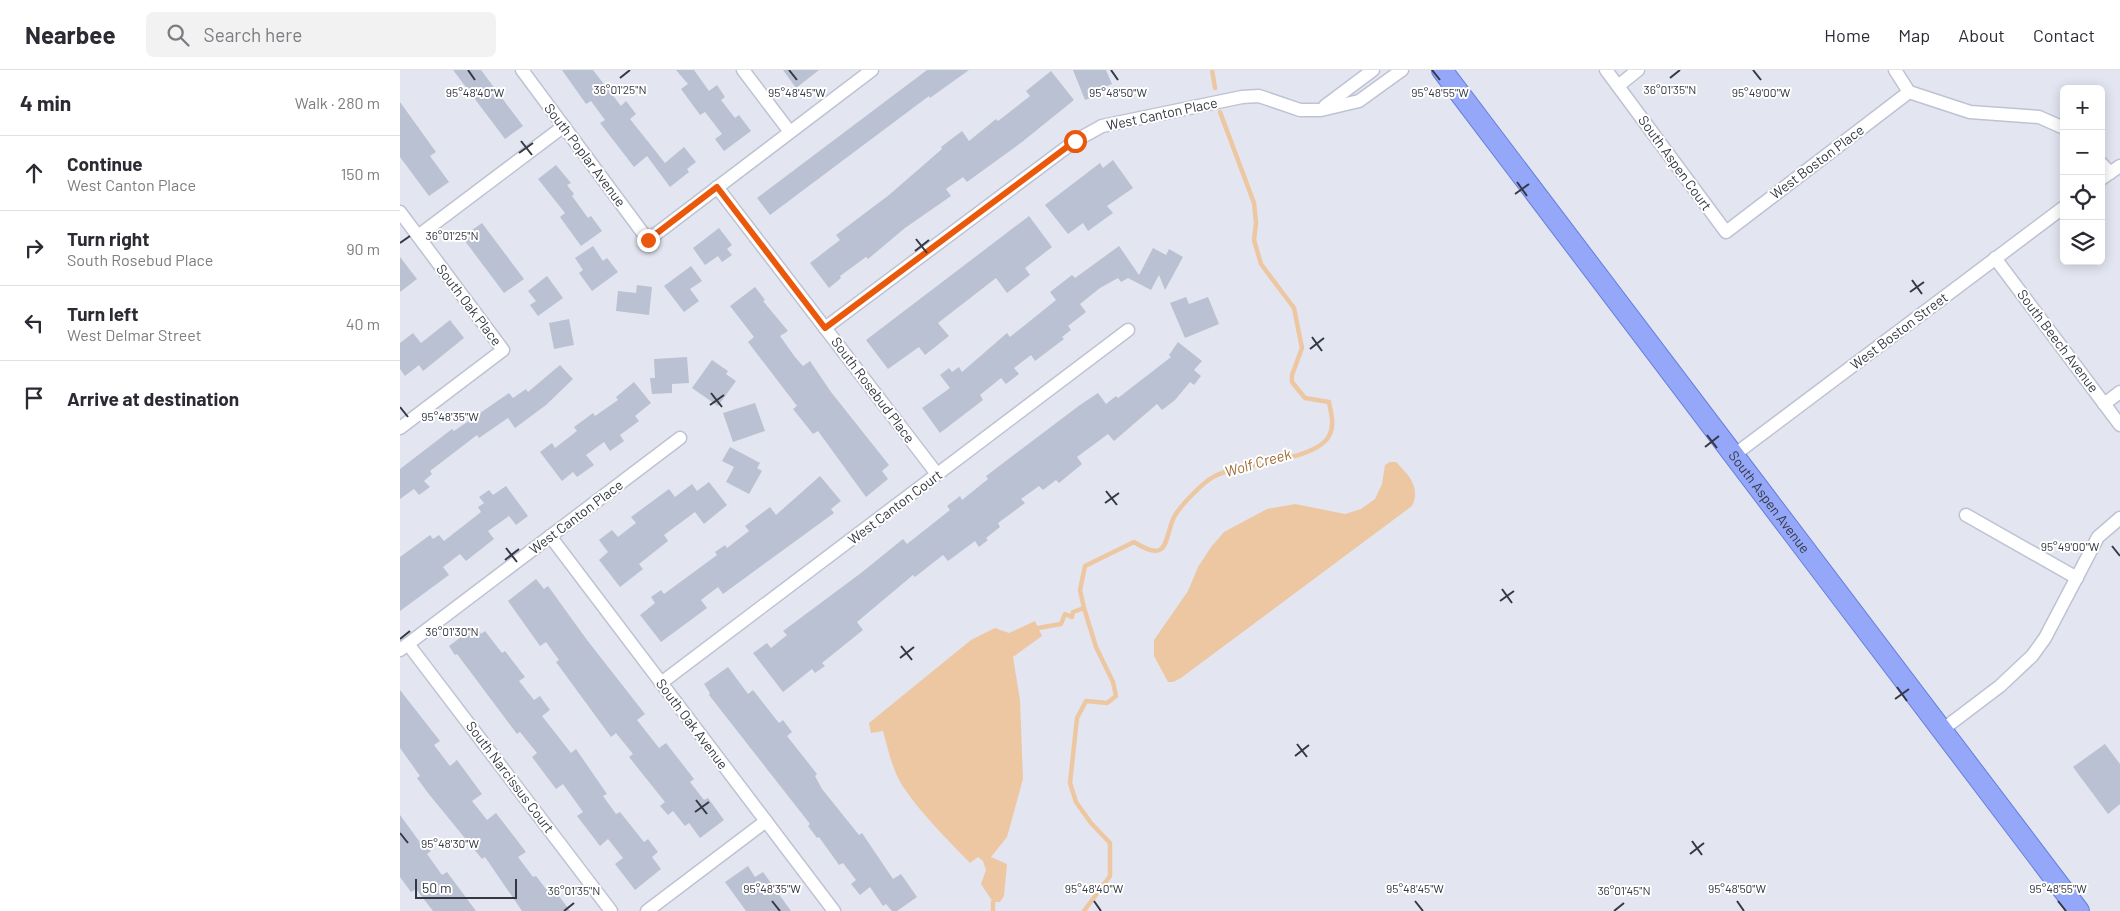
<!DOCTYPE html>
<html lang="en">
<head>
<meta charset="utf-8">
<style>
	body { margin:0; font-family:Barlow,sans-serif; background:#f2f2f3; color:#2b2b33 }
	.controls { position:absolute; right:15px; top:15px; display:grid; overflow:hidden; border-radius:8px; box-shadow:0 2px 12px #0003 }
	.controls button { width:45px; height:45px; display:grid; place-items:center; padding:0; border:0; border-bottom:1px solid #e1e1e2; background:#fff; color:#2b2b33; font:25px sans-serif }
	.scale { position:absolute; left:15px; bottom:12px; width:102px; box-sizing:border-box; padding-left:5px; border:2px solid #343842; border-top:0; font-size:14px; line-height:18px; white-space:nowrap; color:#343842; -webkit-text-stroke:4px #fff; paint-order:stroke }
	.stop { position:absolute; width:15px; height:15px; margin:-11px; border:4px solid #ea580c; border-radius:50%; background:#fff }
	.stop.end { background:#ea580c; border-color:#fff; box-shadow:0 1px 5px #0008 }
	.list { margin:0; padding:0; list-style:none }
	h2 { display:flex; justify-content:space-between; align-items:center; height:65px; margin:0; padding:0 20px; font-size:21px }
	h2 small { font-size:16px; font-weight:400; color:#7c7c81 }
	.list li { display:grid; grid-template-columns:32px 1fr auto; gap:15px; align-items:center; box-sizing:border-box; height:75px; padding:0 20px; border-top:1px solid #e1e1e2 }
	.list b { display:block; font-size:19px; white-space:nowrap }
	.list p { margin:0; font-size:16px; white-space:nowrap; color:#7c7c81 }
	.list em { font-size:16px; font-style:normal; color:#7c7c81 }
	.icon { flex:none; width:28px; height:28px; fill:none; stroke:currentColor; stroke-width:2; stroke-linecap:round; stroke-linejoin:round }
	.map { position:relative; flex:none; width:1720px; height:841px; overflow:hidden }
	header { display:flex; align-items:center; gap:30px; box-sizing:border-box; height:70px; padding:0 25px; background:#fff; border-bottom:1px solid #e1e1e2 }
	header strong { font-size:24px }
	nav { display:flex; gap:28px; margin-inline-start:auto; font-size:18px }
	.search { width:350px; height:45px; background:#f2f2f3; display:flex; align-items:center; gap:12px; box-sizing:border-box; padding:0 18px; border-radius:8px; color:#7c7c81; font-size:19px }
	main { display:flex }
	aside { flex:1; background:#fff }
	.map>svg:first-child { display:block }
	.water { fill:#ecc7a2 }
	.lines { fill:none; stroke-linecap:round; stroke-linejoin:round }
	.stream { stroke:#ecc7a2; stroke-width:4.5 }
	.building { fill:#bac1d2 }
	.minor-casing { stroke:#bec3d3; stroke-width:15 }
	.primary-casing { stroke:#667edd; stroke-width:22 }
	.minor { stroke:#fff; stroke-width:12 }
	.primary { stroke:#94a7f9; stroke-width:20 }
	.route { stroke:#ea580c; stroke-width:6 }
	.ticks { fill:none; stroke:#343842; stroke-width:2 }
	.labels { text-anchor:middle; stroke-width:4; stroke-linejoin:round; paint-order:stroke }
	.street-label { font-size:14px; fill:#343842; stroke:#fff }
	.water-label { font-size:15px; font-style:italic; fill:#a06b32; stroke:#fff }
	.ticks-label { font-size:12px; text-anchor:middle; fill:#343842; stroke:#fff; stroke-width:4; stroke-linejoin:round; paint-order:stroke }
</style>
</head>
<body>
<header>
<strong>Nearbee</strong>
<div class="search"><svg class="icon" aria-label="search" viewBox="0 0 24 24"><circle cx="10" cy="10" r="6"/><path d="M15 15l6 6"/></svg>Search here</div>
<nav><a>Home</a><a>Map</a><a>About</a><a>Contact</a></nav>
</header>
<main>
<aside>
<h2>4 min<small>Walk · 280 m</small></h2>
<ul class="list">
<li><svg class="icon" aria-label="ahead" viewBox="0 0 24 24"><path d="M12 20V5M6 11l6-6 6 6"/></svg><div><b>Continue</b><p>West Canton Place</p></div><em>150 m</em></li>
<li><svg class="icon" aria-label="right" viewBox="0 0 24 24"><path d="M7 20v-9h11M14 6l5 5-5 5"/></svg><div><b>Turn right</b><p>South Rosebud Place</p></div><em>90 m</em></li>
<li><svg class="icon" aria-label="left" viewBox="0 0 24 24"><path d="M17 20v-9H6M10 6l-5 5 5 5"/></svg><div><b>Turn left</b><p>West Delmar Street</p></div><em>40 m</em></li>
<li><svg class="icon" aria-label="arrive" viewBox="0 0 24 24"><path d="M6 21V4h12l-3 4 3 4H6"/></svg><div><b>Arrive at destination</b></div></li>
</ul>
</aside>
<div class="map">
<svg width="1720" height="841" viewBox="0 0 1720 841">
	<rect width="100%" height="100%" fill="#e3e6f1"/>
	<g class="water">
		<path d="M990,392H996C1009,405 1021,418 1012,436L781,608L773,612H768L754,586V570L788,521L798,497L811,477L824,462L867,439L895,434L945,444L961,439L975,429L982,414L985,395Z"/>
		<path d="M635,551L642,566L613,587L620,630L623,709L607,767L591,787L607,794L604,826L600,832H593L581,814L586,800L583,791L578,787L570,793C546,768 521,744 502,715C492,699 488,679 483,661L471,663L469,653L571,570L595,558L609,563Z"/>
	</g>
	<g class="lines">
		<g class="stream">
			<path d="M812,0L815,18"/>
			<path d="M638,558L661,554L665,544L672,547L673,542L684,538"/>
			<path d="M593,832V841"/>
			<path d="M684,841L710,806V773L691,753L676,732L670,713L677,648L686,631L707,633L716,626L713,612L696,577L684,538L680,520L685,496L734,472C770,495 764,468 774,447C780,436 804,411 815,406C840,392 915,392 929,366C935,355 931,343 929,332L905,328L892,312V305L902,278L894,238L861,194L854,170L856,153L854,133L820,42"/>
		</g>
	</g>
	<g class="building">
		<path d="M53,0H81L123,56L105,69Z"/>
		<path d="M162,0H193L221,36L226,31L236,44L230,49L265,93L284,77L296,92L287,99L289,102L270,117L247,86L234,97L200,53L205,50L191,31L186,34Z"/>
		<path d="M276,0H294L309,21L317,15L325,27L321,30L335,48L339,45L351,61L324,81L315,69L322,64L305,42L300,45L281,19L288,14Z"/>
		<path d="M383,0H419L396,18Z"/>
		<path d="M527,0H569L530,28L529,26L370,145L357,128Z"/>
		<path d="M673,0H706L712,14L698,20L699,25L685,30Z"/>
		<path d="M651,1L674,30L622,72L567,112L563,107L546,119L551,126L505,158L468,189L466,187L440,206L441,208L429,218L410,193L440,170L436,165L489,125L542,79L541,77L562,61L569,71L596,49L598,51L630,26L626,21Z"/>
		<path d="M0,32L36,82L30,86L49,112L29,126L0,87Z"/>
		<path d="M713,90L733,118L707,136L713,143L688,161L683,153L668,164L645,135L700,93L703,98Z"/>
		<path d="M156,95L171,113L167,115L174,124L172,126L188,148L191,146L202,161L181,176L160,147L165,143L138,109Z"/>
		<path d="M629,146L652,177L625,198L630,205L607,223L596,208L538,253L549,266L525,285L519,277L488,299L466,270Z"/>
		<path d="M82,153L124,209L104,223L62,167Z"/>
		<path d="M319,158L332,175L327,179L332,185L322,192L318,186L305,195L293,178Z"/>
		<path d="M193,176L203,191L207,188L218,202L192,221L179,203L183,200L175,188Z"/>
		<path d="M719,176L739,205L753,178L766,185L769,179L783,187L765,220L759,205L751,220L728,208L721,212L718,208L700,218L680,234L686,242L668,256L671,260L662,267L664,269L635,291L631,285L614,298L619,304L606,314L601,308L580,325L583,330L540,363L522,338L550,318L540,305L549,298L552,302L559,297L562,302L607,263L610,267L656,230L650,222L672,205L675,208Z"/>
		<path d="M0,187L17,209L0,222Z"/>
		<path d="M291,196L302,211L290,219L299,231L284,242L264,216Z"/>
		<path d="M147,206L163,228L138,246L130,235L136,231L128,221Z"/>
		<path d="M237,215L252,217L249,245L216,241L218,221L236,223Z"/>
		<path d="M355,217L365,230L363,231L388,261L380,266L395,287L403,296L410,291L431,322L489,395L482,401L488,409L466,427L418,361L413,364L393,339L397,336L348,272L354,267L330,236Z"/>
		<path d="M786,227L789,234L808,227L819,254L785,268L770,233Z"/>
		<path d="M169,249L174,275L154,279L149,253Z"/>
		<path d="M50,250L64,268L23,301L19,295L5,306L0,299V273L13,263L21,273Z"/>
		<path d="M778,272L802,291L794,300L801,306L794,315L790,312L775,330L762,340L757,334L714,371L708,364L677,387L682,394L659,413L656,410L643,420L639,416L621,429L625,433L598,453L600,457L586,468L588,470L579,477L575,471L548,491L543,485L515,507L513,505L457,552L463,560L422,593L425,596L415,603L412,599L383,622L353,583L367,573L371,578L387,565L383,561L461,503L503,469L507,474L550,440L547,436L560,426L562,430L588,409L586,406L680,335L698,323L706,334L716,326L718,328L771,287L769,285Z"/>
		<path d="M287,287L289,313L272,314V323L252,324L250,308H255L254,289Z"/>
		<path d="M312,290L328,301L326,304L336,311L318,336L292,318Z"/>
		<path d="M160,295L173,309L146,335L115,358L108,348L79,368L77,365L30,401L32,404L24,411L30,417L19,425L14,419L0,429V399L52,359L54,361L109,323L113,328L126,319L128,322Z"/>
		<path d="M234,312L251,333L235,346L239,351L220,365L224,371L210,381L204,372L186,385L194,395L177,407L173,402L162,411L140,382L152,373L155,378L177,361L174,357L193,343L195,346L218,330L216,327Z"/>
		<path d="M355,333L365,361L333,372L323,343Z"/>
		<path d="M330,377L360,393L357,398L362,401L349,424L326,412L334,397L322,391Z"/>
		<path d="M420,406L441,431L431,439L434,443L323,524L318,517L301,530L307,538L261,572L240,545L255,533L251,527L261,520L264,524L317,485L315,482L325,475L327,478L349,461L345,456L370,437L376,445Z"/>
		<path d="M309,412L327,435L304,454L295,442L264,465L268,471L239,494L243,499L220,517L199,490L208,482L199,470L212,460L218,467L236,453L231,447L269,419L275,427L292,414L297,421Z"/>
		<path d="M106,416L128,446L116,455L109,446L88,461L94,469L66,491L60,484L43,497L49,505L0,541V487L30,465L33,469L39,465L44,471L81,442L78,437L84,433L79,427L89,420L93,425Z"/>
		<path d="M136,509L144,519L148,516L187,570L245,644L237,650L259,678L266,673L294,709L290,712L304,730L308,728L324,750L300,768L289,753L285,756L273,741L268,745L260,736L265,732L229,687L233,684L216,663L211,667L156,592L159,590L146,572L140,576L108,531Z"/>
		<path d="M76,556L81,564L85,561L102,583L105,581L125,607L119,611L134,630L140,626L150,640L142,646L171,683L176,679L207,724L203,726L216,744L220,742L244,772L248,769L258,782L252,787L261,799L235,820L215,794L223,788L208,769L200,776L177,746L183,742L163,714L156,719L132,687L137,683L120,662L117,664L57,584L55,585L49,576Z"/>
		<path d="M328,597L348,624L353,620L379,653L383,650L392,662L387,666L417,704L415,706L422,719L459,765L462,763L493,809L501,804L517,827L497,841H492L486,834L483,836L470,817L460,825L451,814L456,810L443,793L439,795L419,767L417,768L408,756L410,754L309,625L310,623L304,614Z"/>
		<path d="M0,620L40,671L34,675L50,696L57,690L82,724L72,731L87,750L96,743L126,782L118,787L133,807L136,806L146,819L151,815L170,841H122L85,787L82,789L28,723L17,708L20,706L0,678Z"/>
		<path d="M1705,674L1720,694V734L1708,744L1673,697Z"/>
		<path d="M0,745L19,771L22,769L31,781L27,784L42,805L47,802L76,841H33L16,819L11,822L0,807Z"/>
		<path d="M348,796L355,807L363,802L391,841H346L325,812Z"/>
	</g>
	<g class="lines">
		<defs>
			<g id="minor">
				<path d="M122,0L248,170L472,0"/>
				<path d="M343,0L390,62"/>
				<path d="M1206,0L1326,162L1509,22"/>
				<path d="M1495,0L1509,22L1570,42L1639,47L1664,58"/>
				<path d="M1218,16L1238,0"/>
				<path d="M925,36L973,0"/>
				<path d="M1701,93L1710,103"/>
				<path d="M1701,109L1720,96"/>
				<path d="M317,117L537,404"/>
				<path d="M0,142L103,280L0,358"/>
				<path d="M18,166L164,56"/>
				<path d="M1595,188L1720,355"/>
				<path d="M425,258L675,71L702,56L842,27L859,26L900,40H921L959,31L1002,0"/>
				<path d="M1704,334L1720,322"/>
				<path d="M1334,385L1664,137"/>
				<path d="M1566,445L1677,508"/>
				<path d="M150,466L434,841"/>
				<path d="M8,574L211,841"/>
				<path d="M0,580L280,368"/>
				<path d="M261,613L728,260"/>
				<path d="M1542,660L1600,616L1632,586L1645,568L1698,467L1720,448"/>
				<path d="M247,841L366,751"/>
			</g>
			<g id="primary">
				<path id="s1" d="M1042,0L1679,841"/>
			</g>
		</defs>
		<use href="#minor" class="minor-casing"/>
		<use href="#primary" class="primary-casing"/>
		<use href="#minor" class="minor"/>
		<use href="#primary" class="primary"/>
	</g>
	<g class="lines">
		<path class="route" d="M248,170L317,117L425,258L675,71"/>
	</g>
	<path class="ticks" d="M68,0L75,10M389,0L397,10M711,0L718,10M1032,0L1040,10M1353,0L1361,10M220,8L230,0M1270,8L1280,0M121,71L132,85M119,83L133,73M1117,112L1127,126M1115,124L1129,114M516,169L527,183M0,173L10,166M515,181L529,170M1512,210L1522,224M1510,222L1524,212M912,267L922,281M910,279L924,268M311,323L322,337M310,335L324,325M0,337L8,347M1307,365L1317,378M1305,377L1319,366M706,421L717,435M705,433L719,423M1712,476L1720,486M106,478L117,492M105,490L119,479M1102,519L1112,533M1100,531L1114,521M0,569L10,561M501,576L512,590M500,588L514,577M1497,617L1507,631M1495,629L1509,619M897,674L907,687M895,686L909,675M296,730L307,744M295,742L309,732M0,763L8,773M1292,771L1302,785M1290,784L1304,773M372,831L380,841M694,831L701,841M1015,831L1023,841M1337,831L1344,841M1658,831L1666,841M164,841L174,833M1214,841L1224,833"/>
	<g class="labels">
		<g class="street-label">
			<text transform="translate(762 44) rotate(-12)" y="5">West Canton Place</text>
			<text transform="translate(185 85) rotate(53)" y="5">South Poplar Avenue</text>
			<text transform="translate(1417 92) rotate(-37)" y="5">West Boston Place</text>
			<text transform="translate(1275 93) rotate(54)" y="5">South Aspen Court</text>
			<text transform="translate(69 235) rotate(53)" y="5">South Oak Place</text>
			<text transform="translate(1499 261) rotate(-37)" y="5">West Boston Street</text>
			<text transform="translate(1658 271) rotate(53)" y="5">South Beech Avenue</text>
			<text transform="translate(473 320) rotate(53)" y="5">South Rosebud Place</text>
			<text dy="5" stroke="none"><textPath href="#s1" startOffset="542">South Aspen Avenue</textPath></text>
			<text transform="translate(495 437) rotate(-37)" y="5">West Canton Court</text>
			<text transform="translate(176 447) rotate(-37)" y="5">West Canton Place</text>
			<text transform="translate(292 654) rotate(53)" y="5">South Oak Avenue</text>
			<text transform="translate(110 707) rotate(53)" y="5">South Narcissus Court</text>
		</g>
		<g class="water-label">
			<text transform="translate(858 393) rotate(-16)" y="5">Wolf Creek</text>
		</g>
	</g>
	<g class="ticks-label">
		<text x="220" y="24">36°01'25"N</text>
		<text x="1270" y="24">36°01'35"N</text>
		<text x="397" y="27">95°48'45"W</text>
		<text x="1361" y="27">95°49'00"W</text>
		<text x="75" y="27">95°48'40"W</text>
		<text x="718" y="27">95°48'50"W</text>
		<text x="1040" y="27">95°48'55"W</text>
		<text x="52" y="170">36°01'25"N</text>
		<text x="50" y="351">95°48'35"W</text>
		<text x="1670" y="481">95°49'00"W</text>
		<text x="52" y="566">36°01'30"N</text>
		<text x="50" y="778">95°48'30"W</text>
		<text x="372" y="823">95°48'35"W</text>
		<text x="694" y="823">95°48'40"W</text>
		<text x="1015" y="823">95°48'45"W</text>
		<text x="1337" y="823">95°48'50"W</text>
		<text x="1658" y="823">95°48'55"W</text>
		<text x="174" y="825">36°01'35"N</text>
		<text x="1224" y="825">36°01'45"N</text>
	</g>
</svg>
<div class="controls">
<button>+</button>
<button>−</button>
<button><svg class="icon" aria-label="locate" viewBox="0 0 24 24"><circle cx="12" cy="12" r="6"/><path d="M12 2v4M12 18v4M2 12h4M18 12h4"/></svg></button>
<button><svg class="icon" aria-label="layers" viewBox="0 0 24 24"><path d="M12 4l9 5-9 5-9-5zM3 14l9 5 9-5"/></svg></button>
</div>
<div class="scale">50 m</div>
<div class="stop" style="left:675px;top:71px"></div>
<div class="stop end" style="left:248px;top:170px"></div>
</div>
</main>
</body>
</html>
